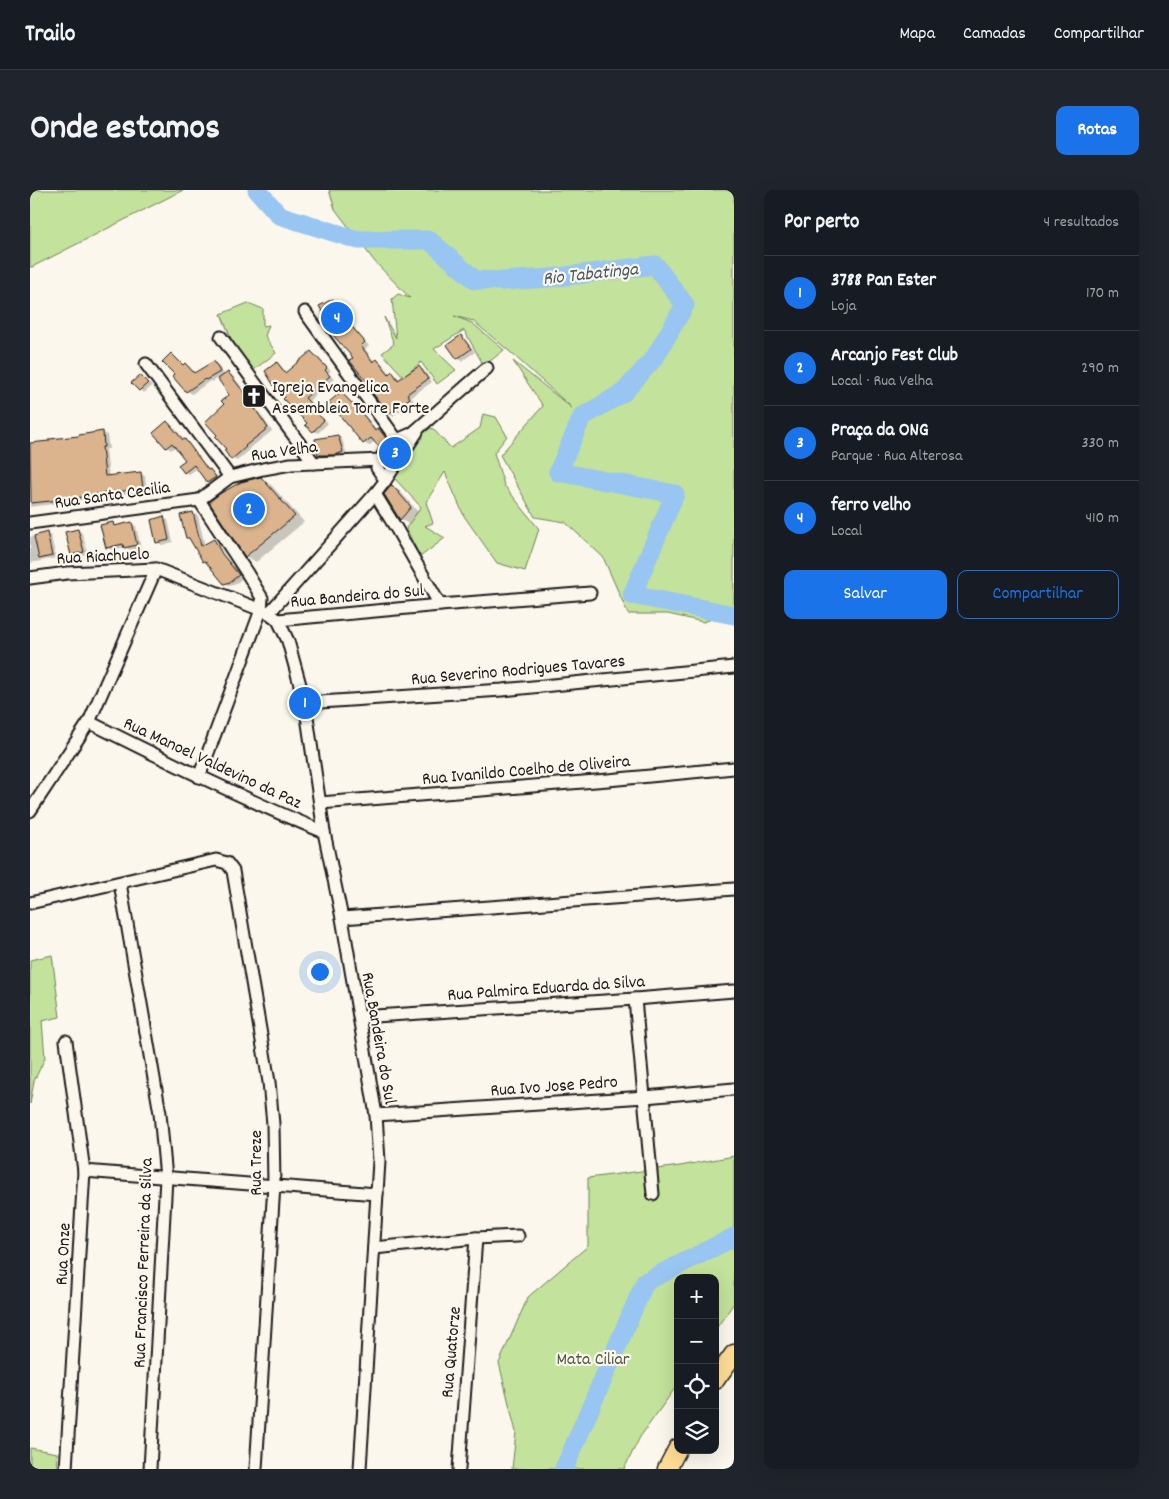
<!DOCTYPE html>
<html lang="pt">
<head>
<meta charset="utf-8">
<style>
	body { margin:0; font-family:Dekko,sans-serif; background:#20242c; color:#f1f3f6 }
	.controls { position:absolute; right:15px; bottom:15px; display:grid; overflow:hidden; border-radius:10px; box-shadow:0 5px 20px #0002 }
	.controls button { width:45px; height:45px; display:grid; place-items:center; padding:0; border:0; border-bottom:1px solid #363941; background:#171b24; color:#f1f3f6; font:25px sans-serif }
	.you { position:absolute; left:289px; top:781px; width:18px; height:18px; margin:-12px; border:4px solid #fff; border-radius:50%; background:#1a73e8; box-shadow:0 0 0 8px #1a73e833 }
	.badge { display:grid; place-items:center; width:32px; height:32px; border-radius:50%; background:#1a73e8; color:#fff; font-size:16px; font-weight:700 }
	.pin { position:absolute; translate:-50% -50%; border:2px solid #fff; box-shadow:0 1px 5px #0006 }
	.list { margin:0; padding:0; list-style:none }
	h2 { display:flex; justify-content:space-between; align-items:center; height:65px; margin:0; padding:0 20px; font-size:21px }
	h2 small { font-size:16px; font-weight:400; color:#9ea1a6 }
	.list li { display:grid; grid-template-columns:32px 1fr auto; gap:15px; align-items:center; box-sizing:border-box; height:75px; padding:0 20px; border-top:1px solid #363941 }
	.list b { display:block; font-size:19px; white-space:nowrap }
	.list p { margin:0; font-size:16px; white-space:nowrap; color:#9ea1a6 }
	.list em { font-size:16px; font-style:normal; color:#9ea1a6 }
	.actions { display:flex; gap:10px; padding:15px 20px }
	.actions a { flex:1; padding:11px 0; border:1px solid #1a73e8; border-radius:10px; text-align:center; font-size:18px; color:#1a73e8 }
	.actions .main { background:#1a73e8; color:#fff }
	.icon { flex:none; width:28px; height:28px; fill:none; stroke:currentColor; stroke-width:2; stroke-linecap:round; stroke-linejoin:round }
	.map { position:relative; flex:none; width:704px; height:1279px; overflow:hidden; border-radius:10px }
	header { display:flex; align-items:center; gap:30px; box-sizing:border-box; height:70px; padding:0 25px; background:#171b24; border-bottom:1px solid #363941 }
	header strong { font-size:24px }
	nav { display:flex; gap:28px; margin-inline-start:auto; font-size:18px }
	.intro { display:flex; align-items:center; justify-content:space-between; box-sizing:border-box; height:120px; padding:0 30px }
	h1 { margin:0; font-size:35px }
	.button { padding:12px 22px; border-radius:10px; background:#1a73e8; color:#fff; font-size:18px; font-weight:700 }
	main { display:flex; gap:30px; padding:0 30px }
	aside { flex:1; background:#171b24; border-radius:10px; box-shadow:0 5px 20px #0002 }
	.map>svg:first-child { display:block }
	.green { fill:#c3e29b; stroke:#707f5c }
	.shadow { fill:#0003; fill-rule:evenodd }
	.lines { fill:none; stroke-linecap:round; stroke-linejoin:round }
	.river { stroke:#98c5f2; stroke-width:19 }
	.building { fill:#dbb38c; stroke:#1c1c1c }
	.street-casing { stroke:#1c1c1c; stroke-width:15 }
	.primary-casing { stroke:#1c1c1c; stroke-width:21 }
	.street { stroke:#fbf7ec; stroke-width:11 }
	.primary { stroke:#ffdd96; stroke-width:18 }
	.labels { text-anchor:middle; stroke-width:4.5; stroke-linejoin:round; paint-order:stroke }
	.poi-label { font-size:18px; fill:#1c1c1c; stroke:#fbf7ec; text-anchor:start }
	.street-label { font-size:18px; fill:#1c1c1c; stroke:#fbf7ec }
	.park-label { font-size:18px; fill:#4e5742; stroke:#fbf7ec }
	.water-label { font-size:19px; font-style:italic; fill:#475767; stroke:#fbf7ec }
</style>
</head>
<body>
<header>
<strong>Trailo</strong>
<nav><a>Mapa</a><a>Camadas</a><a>Compartilhar</a></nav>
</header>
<div class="intro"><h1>Onde estamos</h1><a class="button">Rotas</a></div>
<main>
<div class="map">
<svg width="704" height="1279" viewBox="0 0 704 1279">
	<rect width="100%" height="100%" fill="#fbf7ec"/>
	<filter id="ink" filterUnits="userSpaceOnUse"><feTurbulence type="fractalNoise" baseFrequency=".02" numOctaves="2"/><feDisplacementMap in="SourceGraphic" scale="10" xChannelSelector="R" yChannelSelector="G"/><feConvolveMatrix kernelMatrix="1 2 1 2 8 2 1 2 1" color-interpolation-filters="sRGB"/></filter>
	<g filter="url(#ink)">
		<g class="green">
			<path d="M0,0H153L2,77H0Z"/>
			<path d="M299,0H704V422L673,432L638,424H598L573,367L535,332L505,327L470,265L513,216L483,171L542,218L479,161L443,131L424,126L442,133L474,160L454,176L434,140L404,159L426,180L407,194L391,172L374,187L352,163L364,154L354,127L366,148L362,109L368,104L380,108L345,72L305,19Z"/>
			<path d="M218,113L233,119V136L239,135L235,146L246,163L221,182L207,163L191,124Z"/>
			<path d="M453,224L466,227L477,246L464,263L474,295L509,339L495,381L467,373L434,326L415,282L396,312L403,333L395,336L415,348L390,367L376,338L391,317L365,289L370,278L395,241L402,238L421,258L450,238Z"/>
			<path d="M22,765L30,827L12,831L15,868L4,891L0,914V770Z"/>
			<path d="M704,966V1113L685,1140V1088H648V1194L610,1247L594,1279H482L486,1242L469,1173L498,1107L558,1056V988L650,976Z"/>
			<path d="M0,1258L27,1263L28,1279H0Z"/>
		</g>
		<g class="shadow">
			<path d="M303,110L308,113L312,120L317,122L323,131L320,133L339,156L335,159L345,172L347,170L352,173L360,184L362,183L367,186L370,190L389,177L394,180L402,192L381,207L384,211L363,226L359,223L325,168L307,144Z"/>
			<path d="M431,147L436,150L445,162L432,171L428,168Z"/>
			<path d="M281,162L286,165L301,181L298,183L304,189L279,211L288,220L286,222L298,233L288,243L284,241L279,233L257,207L247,174L251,176L257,183Z"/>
			<path d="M141,165L154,176L155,175L160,177L166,184L184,173L188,175L195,186L198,183L203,186L218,205L222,203L226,205L231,212L225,216L242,241L219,259L220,260L207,271L202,269L197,259L201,205L188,188L182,192L180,191L162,204L157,201L146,184Z"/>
			<path d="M110,187L122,196L114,203L103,193Z"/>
			<path d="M311,203L316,206L340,231L347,241L348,240L353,242L360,251L353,258L345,251L339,256L334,253Z"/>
			<path d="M137,232L142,235L155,250L159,253L179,280L184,283L190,290L182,295L178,292L168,278L159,284L154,282L157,270L146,256L141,260L137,257Z"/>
			<path d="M72,242L77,245L79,259H76L79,287L111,284L115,286L117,301L0,317V254L51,247Z"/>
			<path d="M308,246L312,249L317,265L294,267L289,264Z"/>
			<path d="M231,289L241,295L274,332L226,372L216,366Z"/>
			<path d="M362,296L369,300L388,322L378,334L371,329L356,305Z"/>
			<path d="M163,323L168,326L175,356L184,351L188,353L197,368L213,388L205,394L200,396L195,393L178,373L174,371L162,350L157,348ZM184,353H187L196,369L194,370Z"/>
			<path d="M133,328L138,330L143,352L132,355L128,352Z"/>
			<path d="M83,334L88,337L101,334L106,336L111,358L100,360L95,357L82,360L77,358Z"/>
			<path d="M48,340L52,343L58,364L46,367L42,365Z"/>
			<path d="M16,344L21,346L26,368L0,373V347Z"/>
		</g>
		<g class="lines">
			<g class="river">
				<path d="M227,0L249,25L328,50H399L445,90L472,91L520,88L625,75L655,115L625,167L594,202L552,227L528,282L645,304L602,405L704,425"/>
				<path d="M534,1279L615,1092L704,1047"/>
			</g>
		</g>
		<g class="building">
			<path d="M303,109L309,120L312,118L319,129L316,130L335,152L331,156L343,172L347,169L359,184L362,181L368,190L389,176L398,189L377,204L380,208L358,224L339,198L341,197L319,170L323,168L303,145L305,143L289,116Z"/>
			<path d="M431,145L441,159L427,169L417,155Z"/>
			<path d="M281,161L297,178L295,180L300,186L275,208L284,217L282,219L294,230L283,242L275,235L277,233L253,209L255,207L244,196L235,181L247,172L255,183Z"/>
			<path d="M141,163L153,175L155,173L164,183L184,171L190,182L176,190L175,189L156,202L142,186L144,184L132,172Z"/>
			<path d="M198,182L216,205L222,201L228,209L221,213L238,238L215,256L216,257L201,270L194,260L196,259L185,247L187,245L175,232L194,214L191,211L199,205L188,189Z"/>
			<path d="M110,185L118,193L109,201L101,193Z"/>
			<path d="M311,202L335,227L345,241L348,238L356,248L348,256L341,248L333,254L299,212Z"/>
			<path d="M137,231L153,250L155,249L178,280L180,279L186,287L177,293L164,275L154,283L148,275L155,270L142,253L136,258L123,243Z"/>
			<path d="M73,241L74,257H72L75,286L111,282L113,299L75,303L41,309L1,313L0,253L19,251V249L49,246V245Z"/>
			<path d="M308,245L313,262L305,265H288L285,249Z"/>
			<path d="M231,287L265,326L215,367L179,312L191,303L211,292Z"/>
			<path d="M362,295L381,317L370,330L354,304Z"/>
			<path d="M163,322L171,356L184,349L192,364L209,385L200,392L194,394L175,371L173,372L159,348H156L150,325Z"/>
			<path d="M134,326L139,350L126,353L121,330Z"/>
			<path d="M83,332L84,336L102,332L107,355L94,358L93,354L76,358L70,335Z"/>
			<path d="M48,339L54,362L41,365L35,342Z"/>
			<path d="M17,342L22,366L9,369L4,346Z"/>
		</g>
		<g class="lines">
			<defs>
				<g id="street">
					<path d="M275,122L367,250"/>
					<path d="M191,147L284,273"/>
					<path d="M116,174L200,287"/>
					<path d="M355,291L387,242"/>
					<path d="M345,304L366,338L410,415"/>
					<path d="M0,333L169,310L200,287L233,279L261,274L351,270"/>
					<path d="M0,388L37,383L126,379L239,423L248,430L258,451L275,513L294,642L312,728L346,925L349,971L330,1279"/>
					<path d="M239,423L345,304L355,291L354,288L347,278L355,261L359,257L367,250L383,243L457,178"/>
					<path d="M248,430L410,415L560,403"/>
					<path d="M275,513L472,500L704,477"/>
					<path d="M59,532C137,571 214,609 294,642"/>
					<path d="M169,587L231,420L232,408L217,383L169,310"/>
					<path d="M290,613L578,590L704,578"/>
					<path d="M0,621L59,532L126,379"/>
					<path d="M90,693L130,923L136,988L120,1279"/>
					<path d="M0,713L186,670L197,673L203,681L239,892L243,934L244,995L226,1279"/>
					<path d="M312,728L704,699"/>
					<path d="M605,809L623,1004"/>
					<path d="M330,827L605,809L704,801"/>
					<path d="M346,925L615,907L704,899"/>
					<path d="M54,981L347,1004"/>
					<path d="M344,1058L446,1048L488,1046"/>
					<path d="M36,1279L54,981L36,851"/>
					<path d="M429,1279L446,1048"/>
				</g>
				<g id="primary">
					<path d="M685,1190L704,1164"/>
					<path d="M637,1279L648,1258"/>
				</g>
			</defs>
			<use href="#street" class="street-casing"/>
			<use href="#primary" class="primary-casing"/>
			<use href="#street" class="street"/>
			<use href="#primary" class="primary"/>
		</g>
	</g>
	<defs>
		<symbol id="church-square" viewBox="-11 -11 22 22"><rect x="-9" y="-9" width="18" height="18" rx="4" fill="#1c1c1c" stroke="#fbf7ec"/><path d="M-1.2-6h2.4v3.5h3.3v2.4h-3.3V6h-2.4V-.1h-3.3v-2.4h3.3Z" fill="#fff"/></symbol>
	</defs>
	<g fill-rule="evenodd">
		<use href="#church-square" x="210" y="192" width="28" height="28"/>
	</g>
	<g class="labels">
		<g class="poi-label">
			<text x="242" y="202">Igreja Evangelica<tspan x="242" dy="21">Assembleia Torre Forte</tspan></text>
		</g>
		<g class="street-label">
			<text transform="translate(254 260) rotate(-8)" y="6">Rua Velha</text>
			<text transform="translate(82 304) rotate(-8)" y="6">Rua Santa Cecilia</text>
			<text transform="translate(73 365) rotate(-3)" y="6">Rua Riachuelo</text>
			<text transform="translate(327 405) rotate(-5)" y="6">Rua Bandeira do Sul</text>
			<text transform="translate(488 479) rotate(-5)" y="6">Rua Severino Rodrigues Tavares</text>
			<text transform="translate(183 572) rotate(25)" y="6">Rua Manoel Valdevino da Paz</text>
			<text transform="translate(496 579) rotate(-5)" y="6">Rua Ivanildo Coelho de Oliveira</text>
			<text transform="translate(516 797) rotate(-4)" y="6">Rua Palmira Eduarda da Silva</text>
			<text transform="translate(350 848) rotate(80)" y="6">Rua Bandeira do Sul</text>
			<text transform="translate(524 895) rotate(-4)" y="6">Rua Ivo Jose Pedro</text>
			<text transform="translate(225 973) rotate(-90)" y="6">Rua Treze</text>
			<text transform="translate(32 1064) rotate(-87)" y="6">Rua Onze</text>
			<text transform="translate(112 1073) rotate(-88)" y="6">Rua Francisco Ferreira da Silva</text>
			<text transform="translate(420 1162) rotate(-85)" y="6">Rua Quatorze</text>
		</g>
		<g class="park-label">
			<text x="563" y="1174">Mata Ciliar</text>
		</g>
		<g class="water-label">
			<text transform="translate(560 82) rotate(-6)" y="7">Rio Tabatinga</text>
		</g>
	</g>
</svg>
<div class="controls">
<button>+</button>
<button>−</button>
<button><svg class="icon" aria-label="locate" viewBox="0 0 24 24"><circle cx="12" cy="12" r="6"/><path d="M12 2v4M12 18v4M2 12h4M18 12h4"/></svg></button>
<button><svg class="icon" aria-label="layers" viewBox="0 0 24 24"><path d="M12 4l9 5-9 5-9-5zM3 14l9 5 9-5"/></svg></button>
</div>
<div class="you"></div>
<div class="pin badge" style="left:275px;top:513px">1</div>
<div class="pin badge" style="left:219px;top:319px">2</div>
<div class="pin badge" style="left:365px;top:263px">3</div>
<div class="pin badge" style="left:307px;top:128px">4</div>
</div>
<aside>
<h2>Por perto<small>4 resultados</small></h2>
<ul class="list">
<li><span class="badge">1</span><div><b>3788 Pan Ester</b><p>Loja</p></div><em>170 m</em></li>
<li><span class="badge">2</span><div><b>Arcanjo Fest Club</b><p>Local · Rua Velha</p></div><em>290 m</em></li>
<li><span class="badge">3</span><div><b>Praça da ONG</b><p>Parque · Rua Alterosa</p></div><em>330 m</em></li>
<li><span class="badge">4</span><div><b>ferro velho</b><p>Local</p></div><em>410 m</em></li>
</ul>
<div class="actions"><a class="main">Salvar</a><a>Compartilhar</a></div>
</aside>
</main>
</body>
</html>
